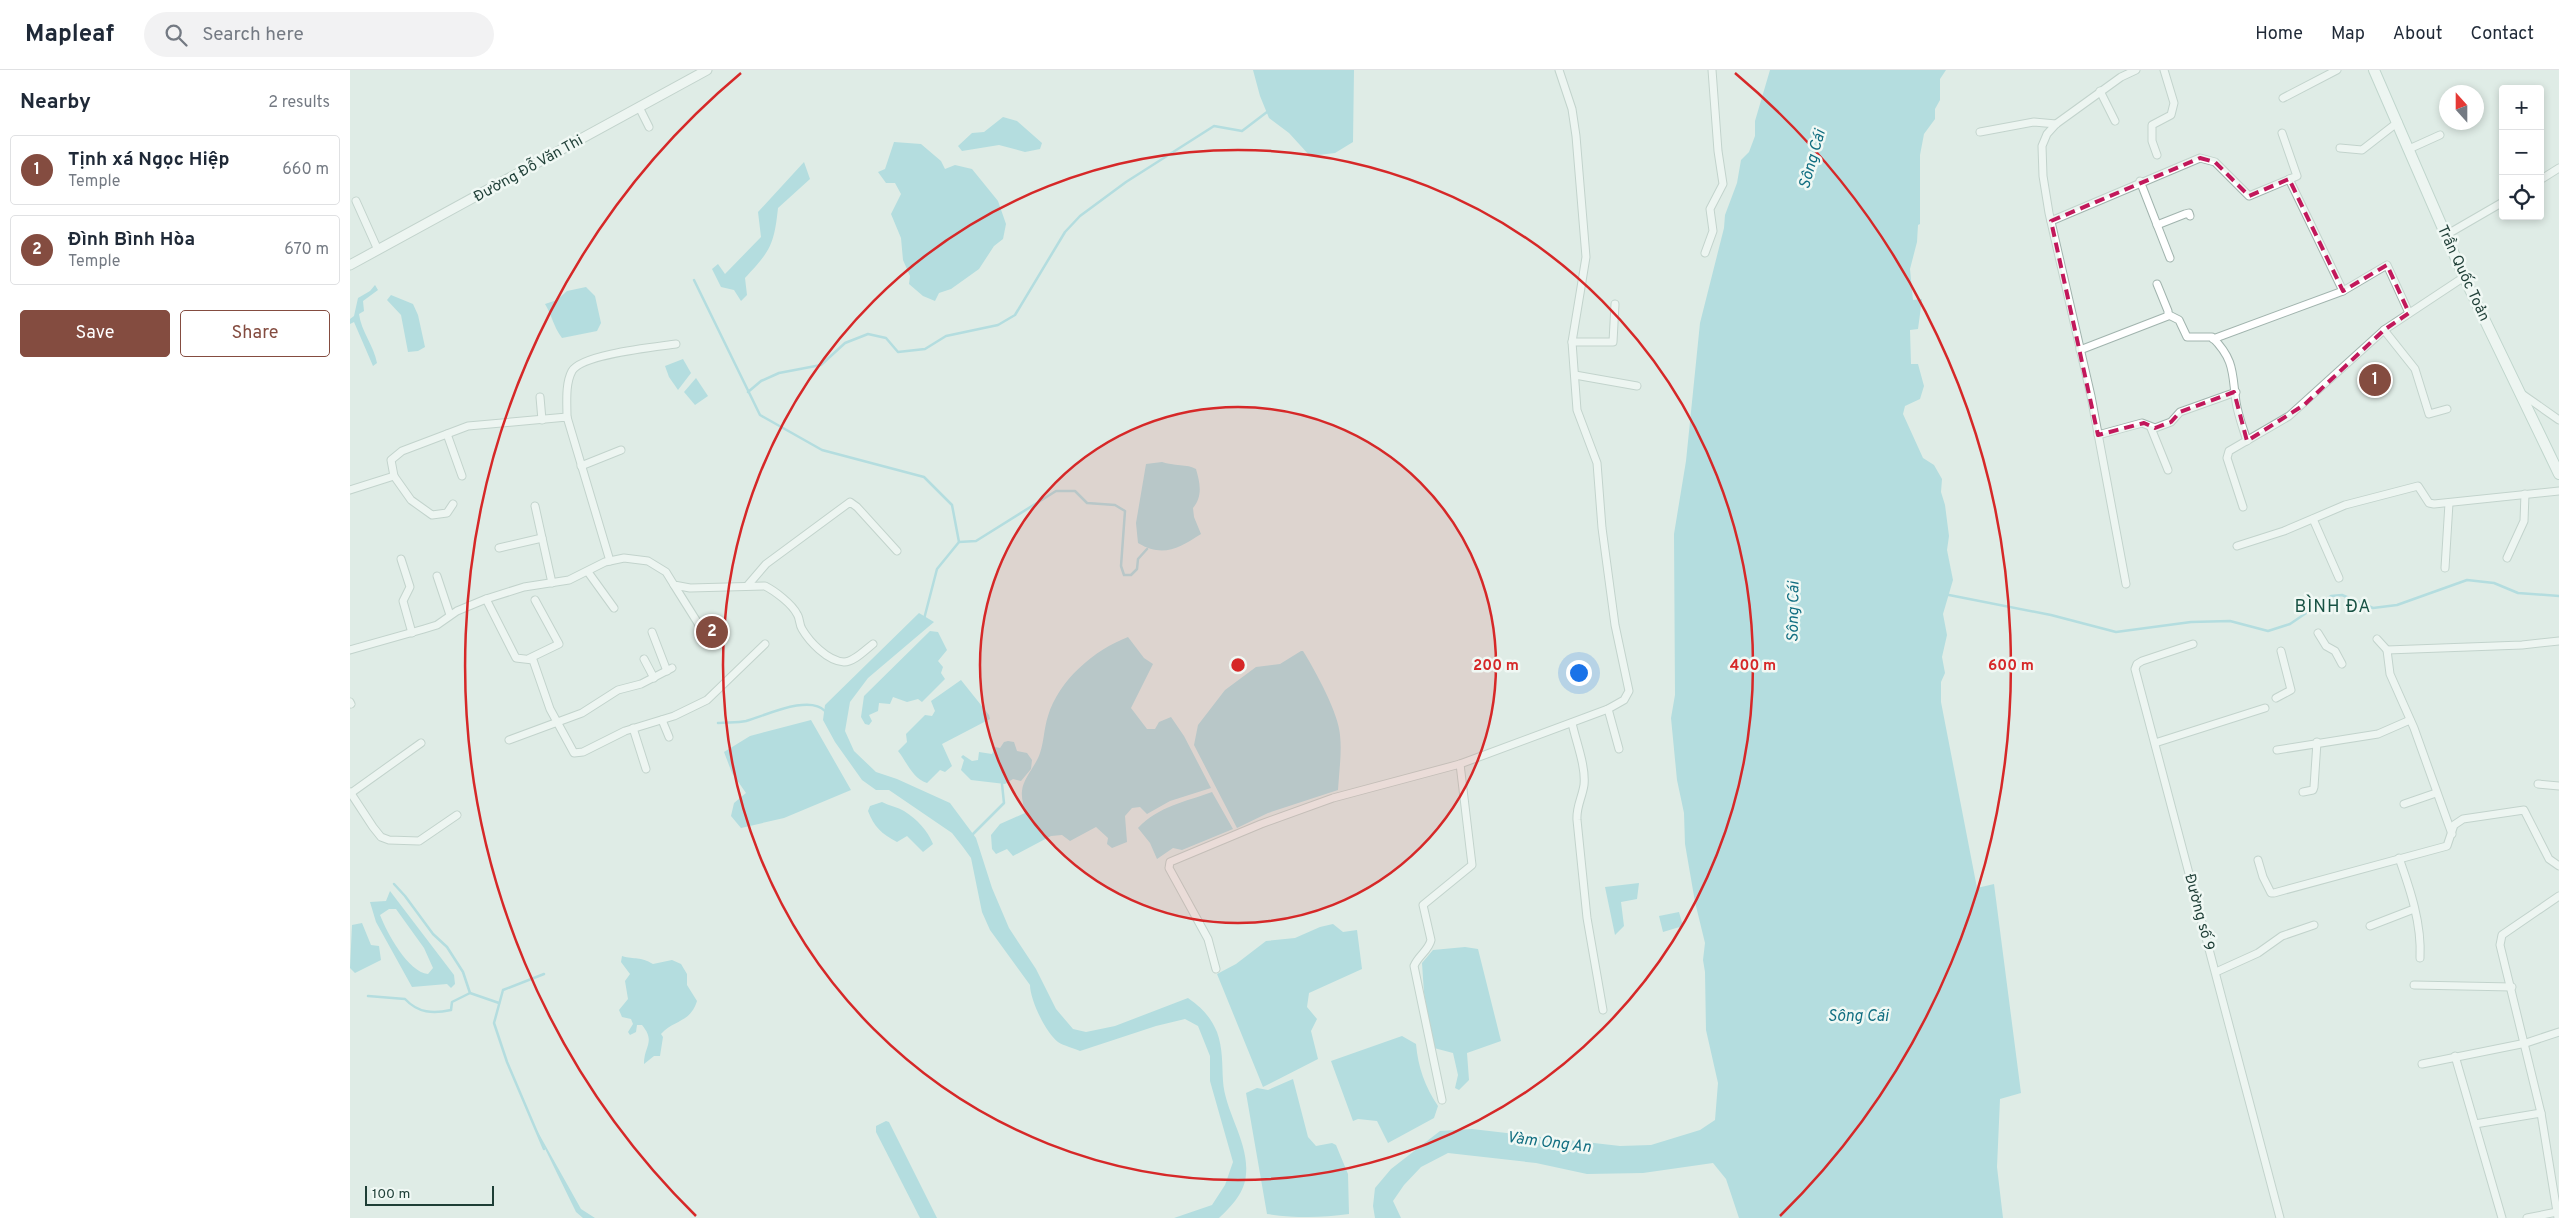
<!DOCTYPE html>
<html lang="en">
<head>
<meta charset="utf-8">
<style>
	body { margin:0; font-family:Overpass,sans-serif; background:#f2f2f3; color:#1f2937 }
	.controls { position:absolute; right:15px; top:15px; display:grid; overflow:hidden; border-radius:5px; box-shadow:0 2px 8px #0003 }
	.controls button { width:45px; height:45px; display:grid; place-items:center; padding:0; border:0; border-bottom:1px solid #e0e1e3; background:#fff; color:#1f2937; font:25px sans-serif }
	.compass { position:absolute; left:2089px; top:15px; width:45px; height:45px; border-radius:50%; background:#fff; box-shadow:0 2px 8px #0003; rotate:339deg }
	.scale { position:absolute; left:15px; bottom:12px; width:129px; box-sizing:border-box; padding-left:5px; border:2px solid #1e3e36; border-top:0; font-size:14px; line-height:18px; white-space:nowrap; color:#1e3e36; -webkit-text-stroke:4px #f0f8f4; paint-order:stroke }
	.you { position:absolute; left:1228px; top:602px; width:18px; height:18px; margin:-12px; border:4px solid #fff; border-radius:50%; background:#1a73e8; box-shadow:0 0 0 8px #1a73e833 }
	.badge { display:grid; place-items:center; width:32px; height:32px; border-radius:50%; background:#844c40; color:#fff; font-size:16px; font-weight:700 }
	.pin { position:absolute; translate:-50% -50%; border:2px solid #fff; box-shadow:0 1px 5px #0006 }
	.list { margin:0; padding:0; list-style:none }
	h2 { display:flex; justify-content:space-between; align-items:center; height:65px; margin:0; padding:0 20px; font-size:21px }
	h2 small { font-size:16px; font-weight:400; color:#747a83 }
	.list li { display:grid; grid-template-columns:32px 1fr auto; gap:15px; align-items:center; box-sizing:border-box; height:70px; margin:0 10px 10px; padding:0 10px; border:1px solid #e0e1e3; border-radius:5px }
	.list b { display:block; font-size:19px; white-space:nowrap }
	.list p { margin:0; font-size:16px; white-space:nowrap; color:#747a83 }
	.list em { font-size:16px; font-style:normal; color:#747a83 }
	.actions { display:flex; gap:10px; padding:15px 20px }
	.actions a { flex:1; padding:11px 0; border:1px solid #844c40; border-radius:5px; text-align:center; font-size:18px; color:#844c40 }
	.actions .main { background:#844c40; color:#fff }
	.icon { flex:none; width:28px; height:28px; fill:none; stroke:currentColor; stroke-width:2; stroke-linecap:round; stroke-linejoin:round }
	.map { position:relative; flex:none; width:2209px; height:1148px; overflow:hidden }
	header { display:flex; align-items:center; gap:30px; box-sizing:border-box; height:70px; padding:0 25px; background:#fff; border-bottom:1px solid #e0e1e3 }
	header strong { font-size:24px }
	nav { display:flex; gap:28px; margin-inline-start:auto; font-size:18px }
	.search { width:350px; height:45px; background:#f2f2f3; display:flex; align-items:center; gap:12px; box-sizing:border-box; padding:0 18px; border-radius:28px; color:#747a83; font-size:19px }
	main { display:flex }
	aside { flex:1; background:#fff }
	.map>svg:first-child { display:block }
	.water { fill:#80cad8; fill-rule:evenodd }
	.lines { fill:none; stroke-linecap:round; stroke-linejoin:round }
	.stream { stroke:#80cad8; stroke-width:2.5 }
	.minor-casing { stroke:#a1b4ae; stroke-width:9 }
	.tertiary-casing { stroke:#a1b4ae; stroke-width:11 }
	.secondary-casing { stroke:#9cb9af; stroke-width:12 }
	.minor { stroke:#fff; stroke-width:7 }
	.tertiary { stroke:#fff; stroke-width:9 }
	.secondary { stroke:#fff; stroke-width:10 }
	.marked { fill:none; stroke:#c2185b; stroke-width:4; stroke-dasharray:10 6; stroke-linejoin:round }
	.ring { fill:none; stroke:#d62828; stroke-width:2.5 }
	.labels { text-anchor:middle; stroke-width:5; stroke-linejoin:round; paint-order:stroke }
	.street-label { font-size:15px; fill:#1e3e36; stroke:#f0f8f4 }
	.water-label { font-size:16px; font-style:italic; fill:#116e81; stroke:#f0f8f4 }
	.quarter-label { font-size:18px; letter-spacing:1px; fill:#185244; stroke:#f0f8f4 }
	.centre { fill:#d62828; stroke:#f0f8f4; stroke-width:2.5 }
	.ring-label { font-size:15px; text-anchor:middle; font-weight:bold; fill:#d62828; stroke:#f0f8f4; stroke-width:5; stroke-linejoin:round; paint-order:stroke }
</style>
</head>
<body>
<header>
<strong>Mapleaf</strong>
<div class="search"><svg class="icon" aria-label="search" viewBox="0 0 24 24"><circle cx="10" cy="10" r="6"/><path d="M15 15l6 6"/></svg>Search here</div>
<nav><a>Home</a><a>Map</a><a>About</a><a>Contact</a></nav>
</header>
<main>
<aside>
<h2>Nearby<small>2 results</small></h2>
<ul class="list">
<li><span class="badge">1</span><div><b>Tịnh xá Ngọc Hiệp</b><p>Temple</p></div><em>660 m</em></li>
<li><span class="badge">2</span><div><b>Đình Bình Hòa</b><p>Temple</p></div><em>670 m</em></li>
</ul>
<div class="actions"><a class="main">Save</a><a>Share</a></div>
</aside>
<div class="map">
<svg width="2209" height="1148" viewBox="0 0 2209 1148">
	<rect width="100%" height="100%" fill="#dfece6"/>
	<g class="water">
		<path d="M903,0H1004L1003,72L985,83L960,86L939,63L919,48L910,26Z"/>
		<path d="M1420,0H1596L1590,9V30L1585,39V49L1574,64L1570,85V154L1568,155L1567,172L1560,199L1563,230L1572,229L1568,259L1560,260L1561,294H1568L1574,316L1570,329L1555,336L1553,344L1573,388L1584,395L1592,409L1591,422L1595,435L1599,466L1597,480L1603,510L1593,544L1597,565L1592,587L1595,603L1591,612V632L1627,818L1644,814L1671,1023L1650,1029L1647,1097L1653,1148H1389L1376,1109L1363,1093L1293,1103L1237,1104L1186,1093L1098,1083L1071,1097L1054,1115L1043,1131L1051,1148H1025L1023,1136L1025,1118L1041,1099L1090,1061L1122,1059L1270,1076L1301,1075L1350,1060L1365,1050L1368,1013L1356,960L1355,902L1353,890L1355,873L1345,832L1335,774L1334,743L1327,710L1321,648L1325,625L1324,464L1336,391L1350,253L1374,158L1375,145L1387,113L1391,90L1399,82L1405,66V51Z"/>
		<path d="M653,47L667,51L692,73L690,79L675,82L649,75L612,81L608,76L622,63L634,62Z"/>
		<path d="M544,72L571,74L591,91L595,99L605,95L622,99L648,131L656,154L653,169L644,176L629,199L601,219L589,223L585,231L573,226L559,214L560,206L553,190L551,168L541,144L551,124L545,113H536L528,102L535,99Z"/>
		<path d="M454,92L460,109L428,138C424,176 420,181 395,208L397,225L391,231L384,220L371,217L362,199L368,194L375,204L411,167L408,142Z"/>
		<path d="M25,215L28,220L13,231L14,241L9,244C11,261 24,276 27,293L23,296L4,252L0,254V249L4,246L8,228L20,221Z"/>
		<path d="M236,217L245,226L251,253L247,261L212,268C203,256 202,245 195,234L207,230L217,221Z"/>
		<path d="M41,225L63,234L68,245L75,277L68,281L58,282L51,245L37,230Z"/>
		<path d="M333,289L341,303L328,320L319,307L315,296Z"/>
		<path d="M346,308L358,326L345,335L334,322Z"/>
		<path d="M812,392C823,396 838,394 846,399C850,413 853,426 843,438L844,447L851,464C829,478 813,488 788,473L786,453L796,394Z"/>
		<path d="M569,543L584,552L518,608L500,632L495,661L504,681L526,702L547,709L600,733L626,768L642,818L659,858L686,899L706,939L723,959L736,962L765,956L838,928C852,938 860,946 867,962C873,979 872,994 873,1011C875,1042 899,1072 896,1104C895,1122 882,1136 869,1148H824L862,1135L875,1115L883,1092L860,1011V986L848,956L835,949L806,956L730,981C724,978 714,976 708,972C696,963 680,930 680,915L640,860L632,842L621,788L613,777L602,763L539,720H526L512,710L485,672L473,650L475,635Z"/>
		<path d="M580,561L588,562L597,580L588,591L593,597L591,603L595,609L572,632L568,629L557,632L543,627L540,634L529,633L528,641L519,645L522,651L519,655L515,654L511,647L514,626Z"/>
		<path d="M778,567L794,588L803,594L781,638L797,659H805L809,652L821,647L834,666L861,718L820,731L797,744L790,737L782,738L775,746L777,772L762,778L757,774L758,768L746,757L720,771L712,765L701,766L663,786L657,779L646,784L642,779L641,765L650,754L675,743C674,736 671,728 672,721C673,708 686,696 690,683C694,671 694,658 698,646C709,610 744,580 778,567Z"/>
		<path d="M951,581H953C965,600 989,644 990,665C992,683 989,702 988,720L918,743L887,758L844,675L848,655L875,620L906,597L930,594Z"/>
		<path d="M611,610L639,645L640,649L592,674L602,696L595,702L590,700L577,713C562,708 557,692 548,681L557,672L556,664L575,645L582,646L585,641L581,631Z"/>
		<path d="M461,650L501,720L434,748L391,758L381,746L384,733L396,723L382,703L374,682L400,666Z"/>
		<path d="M658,671L664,672L667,681L677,683L682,690L681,699L671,711L663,709L655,714L621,710L611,700L614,690L611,687L613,685L622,691L628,690L629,682L642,684L645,677L650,678L654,672Z"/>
		<path d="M862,722L883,759L832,780L823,778L807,789L800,773L788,758C809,736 835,732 862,722Z"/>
		<path d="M532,732C539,736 548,737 554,741C567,749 578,761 583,774L573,782L557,766L547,772C532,764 524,757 518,741L520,736Z"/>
		<path d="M1289,813L1287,829L1271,832L1274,856L1265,865L1255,817Z"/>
		<path d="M40,821L104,905L105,914L101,918L97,914L62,917L26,852L20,832L36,831ZM39,839H46L74,878L83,898L78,904C58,902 37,863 30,845Z"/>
		<path d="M1329,842L1333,856L1313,862L1309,846Z"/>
		<path d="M12,853L21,875L29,876L31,890L5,903L0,898L2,855Z"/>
		<path d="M983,854L993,862L1007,860L1012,899L959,923L957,937L967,949L961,961L968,989L913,1017L867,904L886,894L916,871L945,868L970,857Z"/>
		<path d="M1115,877L1128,879L1151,971L1117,983L1119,1010L1109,1020L1105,1018L1108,1005L1103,983L1084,978L1074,923L1072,893L1083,880Z"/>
		<path d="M272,886C285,890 290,886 303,894L322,890L331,894L337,904V915L347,931C340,953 325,949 311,964L313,967L310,986H304L294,994C294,976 306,972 292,955H287L286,962L280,965L278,962L283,954L281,949L272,947L269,940L278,929L275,911L280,904L271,892Z"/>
		<path d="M1052,966L1066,974C1068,997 1075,1017 1088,1036L1084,1048L1038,1073L1027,1051L1008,1049L1003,1051L981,991Z"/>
		<path d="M943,1009L958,1067L966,1076L982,1073L986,1075L998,1104L999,1144C971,1148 945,1148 917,1144L896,1023L907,1018L918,1020Z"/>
		<path d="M180,1048L231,1139L245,1148H233L226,1142Z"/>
		<path d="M536,1051L539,1052L587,1148H570L526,1062V1056Z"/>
	</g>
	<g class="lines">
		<g class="stream">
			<path d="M344,210L410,345L472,380L574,407L602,435L609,472L587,499L574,549"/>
			<path d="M398,322L411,311L429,303L471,295L495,273L518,264L536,268L548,282L575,279L596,266L648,255L665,245L715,162L730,146L776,112L864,56L892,61L917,42"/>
			<path d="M609,472L626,471L706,421H725L737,433L765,435L775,441L771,496L774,505H781L787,499L788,489L797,479"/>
			<path d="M1599,525L1701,545L1766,562L1841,552L1880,551L1918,561L1940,554L1981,526L1992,525L2023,538L2047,535L2117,510L2144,513L2168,523L2209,526"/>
			<path d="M368,653C377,652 387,653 396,651C415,646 459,624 475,641"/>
			<path d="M621,766L654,733L652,714"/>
			<path d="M44,814L55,826L83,864L97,877L113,902L120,923L149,933"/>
			<path d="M194,904L153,920L144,953L157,992L194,1079"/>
			<path d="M18,926L55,929C68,943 83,944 101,940L102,932L120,923"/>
		</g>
		<defs>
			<g id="minor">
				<path d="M1750,21L1765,51"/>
				<path d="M1933,28L1987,0"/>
				<path d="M289,37L299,57"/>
				<path d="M1630,62L1684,52L1706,54"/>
				<path d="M1990,78L2012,80L2048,52"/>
				<path d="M2059,79L2090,65"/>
				<path d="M1807,85L1802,71V55L1821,45L1824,33L1814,0"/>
				<path d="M1939,109L1993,221"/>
				<path d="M2190,110L2209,98"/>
				<path d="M1790,111L1820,188"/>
				<path d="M6,131L28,180"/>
				<path d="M1701,151L1850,88L1865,92L1899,126L1947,106L1932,63"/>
				<path d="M1807,155L1835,144L1839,143L1840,146"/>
				<path d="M2096,165L2153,132"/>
				<path d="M1355,183L1363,161L1360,139L1373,114L1368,81L1362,0"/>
				<path d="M1819,245L1829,250L1837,267H1862C1885,290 1882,303 1886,332C1888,345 1893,358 1897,371"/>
				<path d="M2034,260L2065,299L2079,344L2097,339"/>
				<path d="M1863,269L1993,221L2037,195L2059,243"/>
				<path d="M1222,272H1263L1265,234"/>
				<path d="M1730,280L1818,246V241L1807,214"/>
				<path d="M1225,305L1287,316"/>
				<path d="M2172,324L2209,350"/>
				<path d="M190,327L192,350"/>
				<path d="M217,347C217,333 215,314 222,301C232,284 306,277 326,274"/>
				<path d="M1801,358L1818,400"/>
				<path d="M97,364L112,406"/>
				<path d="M1748,365L1792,353L1805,358L1821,352L1830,342L1886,322"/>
				<path d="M231,396L271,380"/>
				<path d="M44,406L61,430L82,445L97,443L103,434"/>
				<path d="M0,420L44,406L41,390L52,381L118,356L217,347L260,491"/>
				<path d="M185,436L202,513"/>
				<path d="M1893,437L1877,388L1879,381L1939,346L2034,260L2114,207"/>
				<path d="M1963,449L1989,508"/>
				<path d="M1887,476L1934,461L1995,435L2068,416L2079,433L2084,434L2209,421"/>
				<path d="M149,478L192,468"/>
				<path d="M2157,488L2174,451L2175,424"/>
				<path d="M51,489L60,517L53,531L62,563"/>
				<path d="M2095,498L2099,433"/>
				<path d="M238,502L264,538"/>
				<path d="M87,506L100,545"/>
				<path d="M1776,514L1741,326L1699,143L1693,106L1692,76L1697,64L1706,54L1771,7L1786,0"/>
				<path d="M324,515L351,558"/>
				<path d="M398,515L416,494L500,432L507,437L547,481"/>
				<path d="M136,529L166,588L183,590L200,639L224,683L233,682L275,661L324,646L357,630L415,574"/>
				<path d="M302,562L317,601"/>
				<path d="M1968,563L1976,576L1985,581L1992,594"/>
				<path d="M2027,569L2037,580L2172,575L2209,571"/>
				<path d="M1843,574L1792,591L1787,594L1785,599L1930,1148"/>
				<path d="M0,580L74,559L87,555L107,541L136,529L174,517L219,510L255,492L274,488L298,491L316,502L324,515L340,518L415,516C425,521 442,534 447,544C450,548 449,554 452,559C459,571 477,591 494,592C504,592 515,580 523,574"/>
				<path d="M2037,580L2040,604L2064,658L2102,764"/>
				<path d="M180,588L209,574L185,530"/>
				<path d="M294,589L304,608"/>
				<path d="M1926,628L1941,620L1931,581"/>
				<path d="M0,632L1,634"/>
				<path d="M1258,639L1269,679"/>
				<path d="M312,650L319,667"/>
				<path d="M1222,653C1226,672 1236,696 1234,715C1232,728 1226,737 1227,750L1237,848L1253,940"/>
				<path d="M283,658L296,699"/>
				<path d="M159,670L232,643L268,620L291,614L322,598"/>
				<path d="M1805,673L1915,638"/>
				<path d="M1927,680L2028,664L2060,650"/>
				<path d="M2188,714L2209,716"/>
				<path d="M0,722L23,757L31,767L39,770L69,771L107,745"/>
				<path d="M1953,722L1963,720L1964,717L1967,672"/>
				<path d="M1,723L71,673"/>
				<path d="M2054,734L2086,723"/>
				<path d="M2049,788C2060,819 2072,854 2070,888"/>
				<path d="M1908,790L1913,807L1921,823H1924L2097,776L2104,755L2113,749L2174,740L2199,789L2209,796"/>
				<path d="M2020,856L2064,839"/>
				<path d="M866,899L858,869L819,798L820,792L911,754L983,728L1110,694L1258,639L1274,630L1279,621L1265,555L1252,458L1247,393L1227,340L1222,272L1236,187L1226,66L1222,39L1209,0"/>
				<path d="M1866,902L1908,883L1932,866L1964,855"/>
				<path d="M2064,915L2162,917"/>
				<path d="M2105,986L2152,1148"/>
				<path d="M2072,994L2176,973L2209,962"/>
				<path d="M1092,1030L1064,896C1068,886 1079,880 1081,870L1073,835L1122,795L1110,694"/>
				<path d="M2125,1054L2191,1043"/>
				<path d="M2177,1148L2207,1142"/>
				<path d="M2208,1148L2191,1043L2150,875L2152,865L2209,826"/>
			</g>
			<path id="tertiary" d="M0,195L357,0"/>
			<path id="secondary" d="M2024,0L2114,207L2209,404"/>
		</defs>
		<use href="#minor" class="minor-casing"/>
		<use href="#tertiary" class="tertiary-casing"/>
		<use href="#secondary" class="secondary-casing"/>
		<use href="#minor" class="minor"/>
		<use href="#tertiary" class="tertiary"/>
		<use href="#secondary" class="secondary"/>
	</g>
	<path d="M0 0H2209V1148H0ZM1850,88L1865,92L1899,126L1939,109L1993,221L2037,195L2059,243L2034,260L1954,335L1897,371L1884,322L1830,342L1821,352L1805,358L1794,353L1748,365L1701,151Z" fill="#dfece6" fill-opacity=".55" fill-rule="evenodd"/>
	<path class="marked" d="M1850,88L1865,92L1899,126L1939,109L1993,221L2037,195L2059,243L2034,260L1954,335L1897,371L1884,322L1830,342L1821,352L1805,358L1794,353L1748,365L1701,151Z"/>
	<circle cx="888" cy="595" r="258" fill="#d62828" fill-opacity=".12"/>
	<g class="ring">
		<circle cx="888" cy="595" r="258"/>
		<circle cx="888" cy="595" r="515"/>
		<path d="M346 1146A773 773 0 0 1 391 3M1385 3A773 773 0 0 1 1430 1146"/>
	</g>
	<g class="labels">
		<g class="street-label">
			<text transform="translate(178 98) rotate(-29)" y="5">Đường Đỗ Văn Thi</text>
			<text transform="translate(2114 203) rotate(65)" y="5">Trần Quốc Toản</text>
			<text transform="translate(1850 842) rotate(75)" y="5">Đường số 9</text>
		</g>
		<g class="water-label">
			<text transform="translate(1461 89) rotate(-74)" y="6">Sông Cái</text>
			<text transform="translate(1442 542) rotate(-89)" y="6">Sông Cái</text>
			<text x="1508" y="951">Sông Cái</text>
			<text transform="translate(1199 1071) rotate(7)" y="6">Vàm Ong An</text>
		</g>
		<g class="quarter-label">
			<text x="1983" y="542">BÌNH ĐA</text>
		</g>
	</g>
	<circle cx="888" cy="595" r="8" class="centre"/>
	<g class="ring-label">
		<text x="1146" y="600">200 m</text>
		<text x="1403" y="600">400 m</text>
		<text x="1661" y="600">600 m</text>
	</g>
</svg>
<div class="controls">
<button>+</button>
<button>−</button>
<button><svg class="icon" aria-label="locate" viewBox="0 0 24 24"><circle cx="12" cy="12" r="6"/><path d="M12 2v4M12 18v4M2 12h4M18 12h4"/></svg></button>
</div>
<svg class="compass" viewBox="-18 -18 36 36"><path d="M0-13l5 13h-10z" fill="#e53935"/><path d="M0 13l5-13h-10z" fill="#747a83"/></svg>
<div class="scale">100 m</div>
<div class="you"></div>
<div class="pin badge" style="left:2025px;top:310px">1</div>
<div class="pin badge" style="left:362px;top:562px">2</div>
</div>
</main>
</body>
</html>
